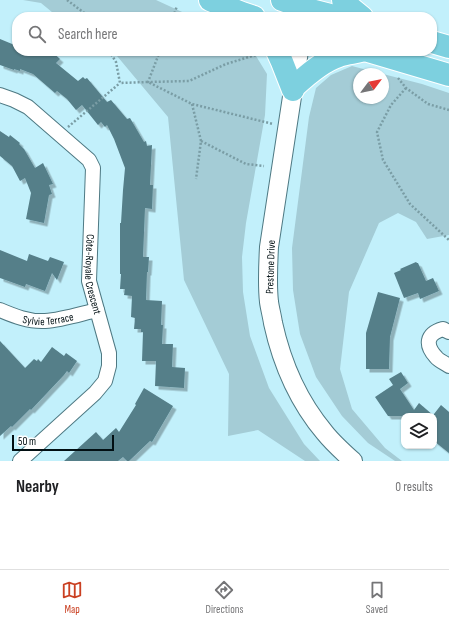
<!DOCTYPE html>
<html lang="en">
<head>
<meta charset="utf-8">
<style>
	body { margin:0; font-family:"Sofia Sans Condensed",sans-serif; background:#f6f6f6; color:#202124 }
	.controls { position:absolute; right:12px; bottom:12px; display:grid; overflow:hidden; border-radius:8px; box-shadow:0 1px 3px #0004 }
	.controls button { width:36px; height:36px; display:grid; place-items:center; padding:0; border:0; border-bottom:1px solid #e0e0e0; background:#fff; color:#202124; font:20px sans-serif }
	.compass { position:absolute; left:353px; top:68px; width:36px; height:36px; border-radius:50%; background:#fff; box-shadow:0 1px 3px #0004; rotate:58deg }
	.scale { position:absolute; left:12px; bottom:10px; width:102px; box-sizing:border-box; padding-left:4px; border:2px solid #010f13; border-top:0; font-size:11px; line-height:14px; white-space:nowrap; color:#010f13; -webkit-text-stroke:3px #fff; paint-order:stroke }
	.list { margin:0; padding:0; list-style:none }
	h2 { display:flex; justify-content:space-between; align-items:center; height:52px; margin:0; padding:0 16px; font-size:17px }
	h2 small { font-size:13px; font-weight:400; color:#757577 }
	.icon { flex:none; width:22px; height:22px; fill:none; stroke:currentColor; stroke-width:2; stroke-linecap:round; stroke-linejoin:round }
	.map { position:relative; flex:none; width:449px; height:461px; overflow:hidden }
	.search { position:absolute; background:#fff; box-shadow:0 1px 3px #0004; left:12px; right:12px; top:12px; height:44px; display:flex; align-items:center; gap:10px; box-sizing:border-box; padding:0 14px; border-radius:16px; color:#757577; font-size:15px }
	.sheet { height:108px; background:#fff }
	nav { display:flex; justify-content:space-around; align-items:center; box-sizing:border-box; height:56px; border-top:1px solid #e0e0e0; background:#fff; font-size:11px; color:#757577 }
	nav a { display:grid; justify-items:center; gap:2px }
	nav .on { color:#ca4022 }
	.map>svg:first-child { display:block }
	.green { fill:#a4ccd6 }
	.building { fill:#557f89; filter:url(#shadow) }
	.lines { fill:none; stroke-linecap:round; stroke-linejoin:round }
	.minor-casing { stroke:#4e7983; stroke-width:16 }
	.tertiary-casing { stroke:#4e7983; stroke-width:20 }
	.primary-casing { stroke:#fff; stroke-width:24 }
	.path { stroke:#7a9da5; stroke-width:2.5; stroke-dasharray:2 2; stroke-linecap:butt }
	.minor { stroke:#fff; stroke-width:14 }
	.tertiary { stroke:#fff; stroke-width:18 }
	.primary { stroke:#7dd0df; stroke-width:22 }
	.labels { text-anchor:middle; stroke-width:3.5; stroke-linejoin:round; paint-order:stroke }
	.street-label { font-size:11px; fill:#010f13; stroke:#fff }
</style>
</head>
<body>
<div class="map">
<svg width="449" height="461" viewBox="0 0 449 461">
	<defs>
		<filter id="shadow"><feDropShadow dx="3.5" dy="3.5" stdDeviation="0" flood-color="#0004"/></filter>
	</defs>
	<rect width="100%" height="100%" fill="#c2f0fb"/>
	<g class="green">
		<path d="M23,0H156L193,17H58L41,3Z"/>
		<path d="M108,51H253L267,74L265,115L246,223L242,257L243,292L250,336L269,388L304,444L320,461H305L258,430L228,436L229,374L184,280L168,117L117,56Z"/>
		<path d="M352,66L382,74H359V98H383V74L422,84L449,93V235L427,239L416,222L398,213L379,223L349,292L340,369L352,409L385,448L402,461H395L368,443L342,416L316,377L300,334L293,290L292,248L309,117L316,88L331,75Z"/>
	</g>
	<g class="building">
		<path d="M0,39L17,46V51H51L60,59L56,63L78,81L83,77L85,79L87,78L107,102L111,100L127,119L130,118L144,142L146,141L147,146L152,145L150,185H153L152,209L145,208L143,257H149L148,272H147L146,300L162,301L161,325H163L162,344H173L172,367L185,368L184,388L155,386L156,361H142L143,332H141V329H134L135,318L131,317L132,296L124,295L125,289H120L121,274H120V223H121L123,190L125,168L114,139L107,125L105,127L101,122L98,125L82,105L76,110L67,99L57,91L55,93L33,74L20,69V71L14,69V70L0,65Z"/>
		<path d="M0,131L9,137L10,135L20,143L19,144L24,149L35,168L43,163L53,184L49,185L52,194L49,195L44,223L26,219L31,193L25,178L20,181L12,166L0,156Z"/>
		<path d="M0,250L27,261L29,254L48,261L50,257L64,262L57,280L52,273L45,291L26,284L25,287L0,278Z"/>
		<path d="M416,262L417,263H418L426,281L433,278L439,291L420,299L418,293L404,298L394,273L401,270L400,269Z"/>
		<path d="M378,292L400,298L390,337L389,369H366V333Z"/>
		<path d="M0,341L25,368L34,359L37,361L38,359L41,362L52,347L64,356L66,353L77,361L69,373L67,371L64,375L31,410L30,409L12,427L11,426L0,436Z"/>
		<path d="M401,372L408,383L400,389L414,410L419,403L434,416V414L441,405L449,412V453L434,441V416H388L375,397L393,385L389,379Z"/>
		<path d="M144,388L173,406L152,442L150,441L129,461H127L123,457L118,461H64L96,432L103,440L116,428L119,432L136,405L135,404Z"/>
	</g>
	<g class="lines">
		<defs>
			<g id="minor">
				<path id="s1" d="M0,95L14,100L28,107L89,160L93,168L89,281L109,353V366L105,381L95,393L20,461"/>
				<path id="s2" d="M0,310C14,316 29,322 45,321C62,320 80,314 97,310"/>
				<path d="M449,332L443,329C426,334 425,345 436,357C439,361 445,363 449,366"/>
			</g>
			<path id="tertiary" d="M299,51L269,247C268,266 267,284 269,302C270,309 272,316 273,323C282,364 298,401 325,433C333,443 343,452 353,461"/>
			<g id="primary">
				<path d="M210,0L242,13L254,17"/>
				<path d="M282,0L307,9L338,17"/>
				<path d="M343,0L346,4L362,17"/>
				<path d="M432,42L449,47"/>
				<path d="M277,51L282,62L293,90"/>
				<path d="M368,51L449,75"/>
				<path d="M295,86C308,74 323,61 339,56C346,53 354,53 361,51"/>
			</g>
		</defs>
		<use href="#minor" class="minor-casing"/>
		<use href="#tertiary" class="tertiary-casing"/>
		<use href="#primary" class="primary-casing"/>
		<g class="path">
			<path d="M67,0L87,15L88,17"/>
			<path d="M173,17L177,6"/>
			<path d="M109,51L116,62L120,83L148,82L192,104L273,124"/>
			<path d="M160,51L148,82L189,81L226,64L262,53"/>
			<path d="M398,78L406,88L428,104L449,110"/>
			<path d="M406,88L391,105L377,132L383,160L410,204L449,240"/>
			<path d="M192,104L201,141L196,179"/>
			<path d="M68,127L120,83"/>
			<path d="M201,141L246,164L264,166"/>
		</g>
		<use href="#minor" class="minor"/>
		<use href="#tertiary" class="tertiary"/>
		<use href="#primary" class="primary"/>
	</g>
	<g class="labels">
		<g class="street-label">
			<text transform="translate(270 267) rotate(-88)" y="4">Prestone Drive</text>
			<text dy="4" stroke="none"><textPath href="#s1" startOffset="227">Côte-Royale Crescent</textPath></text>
			<text dy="4" stroke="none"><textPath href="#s2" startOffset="50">Sylvie Terrace</textPath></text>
		</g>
	</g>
</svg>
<div class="controls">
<button><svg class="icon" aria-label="layers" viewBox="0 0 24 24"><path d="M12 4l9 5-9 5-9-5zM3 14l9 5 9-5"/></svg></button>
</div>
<svg class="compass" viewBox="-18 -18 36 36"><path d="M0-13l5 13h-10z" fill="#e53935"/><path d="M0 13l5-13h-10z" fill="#757577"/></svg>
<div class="scale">50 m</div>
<div class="search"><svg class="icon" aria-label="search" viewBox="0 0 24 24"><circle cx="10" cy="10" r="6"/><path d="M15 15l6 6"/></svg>Search here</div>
</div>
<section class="sheet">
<h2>Nearby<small>0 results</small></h2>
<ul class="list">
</ul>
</section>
<nav>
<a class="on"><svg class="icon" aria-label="map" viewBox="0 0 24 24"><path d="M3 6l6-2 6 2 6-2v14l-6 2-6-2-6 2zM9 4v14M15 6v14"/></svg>Map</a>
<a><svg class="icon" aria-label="directions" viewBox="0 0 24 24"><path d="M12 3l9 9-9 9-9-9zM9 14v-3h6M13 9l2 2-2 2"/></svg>Directions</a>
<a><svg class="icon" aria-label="saved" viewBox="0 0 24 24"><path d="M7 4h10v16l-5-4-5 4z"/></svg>Saved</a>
</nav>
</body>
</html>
